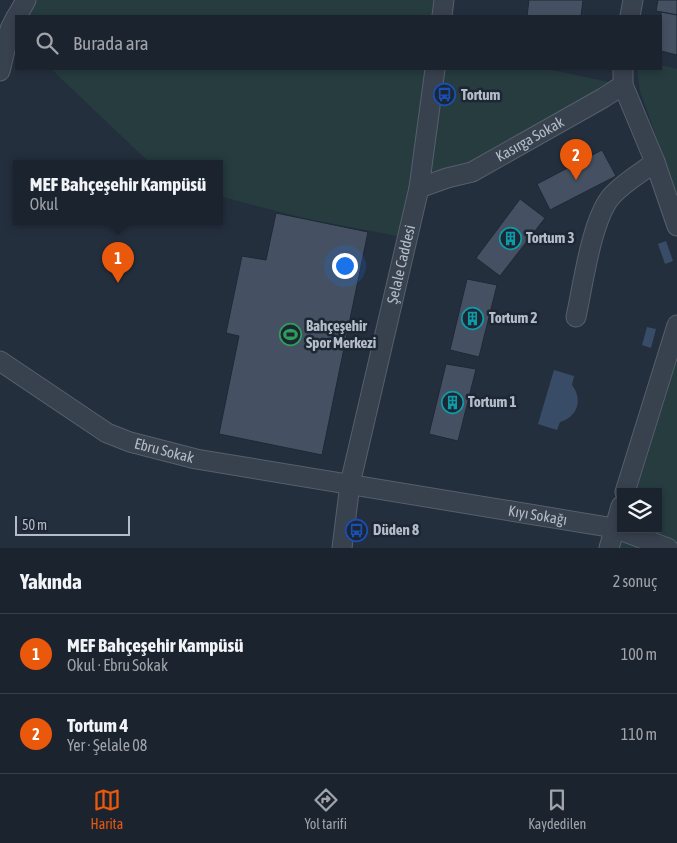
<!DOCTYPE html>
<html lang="tr">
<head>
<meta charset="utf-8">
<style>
	body { margin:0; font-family:"Asap Condensed",sans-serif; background:#282f3a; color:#f1f3f6 }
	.controls { position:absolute; right:15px; bottom:15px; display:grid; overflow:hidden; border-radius:0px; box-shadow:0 2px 8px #0003 }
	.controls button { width:45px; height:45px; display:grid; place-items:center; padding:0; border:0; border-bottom:1px solid #39404a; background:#1b232e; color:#f1f3f6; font:25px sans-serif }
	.scale { position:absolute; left:15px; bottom:12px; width:115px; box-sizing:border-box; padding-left:5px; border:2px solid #b4bcc9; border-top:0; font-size:14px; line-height:18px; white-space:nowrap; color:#b4bcc9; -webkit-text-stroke:4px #1d2633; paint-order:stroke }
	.you { position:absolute; left:344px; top:265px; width:18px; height:18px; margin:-12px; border:4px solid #fff; border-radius:50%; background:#1a73e8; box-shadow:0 0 0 8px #1a73e833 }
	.badge { display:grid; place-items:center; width:32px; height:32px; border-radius:50%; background:#ea580c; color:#fff; font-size:16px; font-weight:700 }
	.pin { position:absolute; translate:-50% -41px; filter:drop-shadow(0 1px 2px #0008) }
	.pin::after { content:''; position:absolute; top:26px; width:18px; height:15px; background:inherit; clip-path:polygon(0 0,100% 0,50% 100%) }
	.popup { position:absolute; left:13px; top:160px; width:210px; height:65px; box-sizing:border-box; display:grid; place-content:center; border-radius:0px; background:#1b232e; filter:drop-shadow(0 1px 4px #0005); font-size:16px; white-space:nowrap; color:#a0a4aa }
	.popup b { font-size:19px; color:#f1f3f6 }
	.popup::after { content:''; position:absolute; left:50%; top:100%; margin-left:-10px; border:10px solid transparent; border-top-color:#1b232e }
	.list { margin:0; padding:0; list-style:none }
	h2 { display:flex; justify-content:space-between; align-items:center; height:65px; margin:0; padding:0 20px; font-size:21px }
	h2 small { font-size:16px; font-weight:400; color:#a0a4aa }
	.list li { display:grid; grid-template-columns:32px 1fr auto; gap:15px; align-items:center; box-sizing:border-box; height:80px; padding:0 20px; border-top:1px solid #39404a }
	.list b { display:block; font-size:19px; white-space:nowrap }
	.list p { margin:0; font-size:16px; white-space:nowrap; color:#a0a4aa }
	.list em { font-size:16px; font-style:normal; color:#a0a4aa }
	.icon { flex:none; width:28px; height:28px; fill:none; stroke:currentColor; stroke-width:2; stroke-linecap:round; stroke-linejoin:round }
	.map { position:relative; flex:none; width:677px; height:548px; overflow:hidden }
	.search { position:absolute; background:#1b232e; box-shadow:0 2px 8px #0003; left:15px; right:15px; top:15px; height:55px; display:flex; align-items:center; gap:12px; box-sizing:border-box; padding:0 18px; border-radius:0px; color:#a0a4aa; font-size:19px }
	.sheet { height:225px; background:#1b232e }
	nav { display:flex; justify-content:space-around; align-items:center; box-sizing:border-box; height:70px; border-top:1px solid #39404a; background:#1b232e; font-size:14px; color:#a0a4aa }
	nav a { display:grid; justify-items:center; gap:2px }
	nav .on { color:#ea580c }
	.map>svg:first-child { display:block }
	.green { fill:#263c3f }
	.water { fill:#394c67 }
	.building { fill:#455162; stroke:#1f2835 }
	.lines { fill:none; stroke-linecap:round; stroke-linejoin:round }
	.street-casing { stroke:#565f6c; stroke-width:21 }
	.street { stroke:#38414e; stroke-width:19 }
	.labels { text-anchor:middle; stroke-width:5; stroke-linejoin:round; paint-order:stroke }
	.poi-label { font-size:15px; font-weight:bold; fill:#b4bcc9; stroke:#1d2633; text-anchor:start }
	.street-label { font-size:15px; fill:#b4bcc9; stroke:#1d2633 }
</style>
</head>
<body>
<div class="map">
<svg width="677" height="548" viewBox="0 0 677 548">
	<rect width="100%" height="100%" fill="#242f3e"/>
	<g class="green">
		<path d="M26,0H444L442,16H17Z"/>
		<path d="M661,65L677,69V195L640,91L637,69H661Z"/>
		<path d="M51,69H547L623,85L603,98L419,188L408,238L307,219L219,196V164H151Z"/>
		<path d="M677,360V548H617L624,529H658V492H636Z"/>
	</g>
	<g class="water">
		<path d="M666,241L673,261L665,264L658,244Z"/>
		<path d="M647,327L656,329L651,348L642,345Z"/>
		<path d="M554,370L574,376L572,385C583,399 578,417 560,422L557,430L538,424Z"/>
	</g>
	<g class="building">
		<path d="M529,0H583L581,16H527Z"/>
		<path d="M658,0H677V15L656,11Z"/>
		<path d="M661,12L677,15V55L661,51Z"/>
		<path d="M602,150L616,176L550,210L537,184Z"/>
		<path d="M520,199L545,218L500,276L476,258Z"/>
		<path d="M276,213L368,232L322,455L219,434L239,336L226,333L242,256L266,260Z"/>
		<path d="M467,279L497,285L479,357L450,350Z"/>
		<path d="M446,364L476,369L458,441L429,434Z"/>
	</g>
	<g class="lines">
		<defs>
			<g id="street">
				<path d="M17,16L26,0"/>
				<path d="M442,16L444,0"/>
				<path d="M630,16L633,0"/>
				<path d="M0,71L10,29L16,17"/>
				<path d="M623,85L655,162L677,226"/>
				<path id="s1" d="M419,188L447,178L472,172L603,98L623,85V69"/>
				<path d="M576,317C583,285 591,223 610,198C621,184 641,173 655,162"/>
				<path id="s2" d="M0,361L107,433L130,442L196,459L614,528L668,548"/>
				<path d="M625,492L677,325"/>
				<path id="s3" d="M342,548L350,484L419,188L435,69"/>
				<path d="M609,548L621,506"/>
			</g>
		</defs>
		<use href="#street" class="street-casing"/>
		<use href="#street" class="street"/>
	</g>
	<defs>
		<symbol id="bus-ring" viewBox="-11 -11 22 22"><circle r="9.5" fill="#1d2633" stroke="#1a4fb4" stroke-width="1.5"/><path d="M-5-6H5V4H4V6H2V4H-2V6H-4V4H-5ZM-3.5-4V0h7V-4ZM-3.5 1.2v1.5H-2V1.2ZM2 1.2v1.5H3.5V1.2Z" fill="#1a4fb4"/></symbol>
		<symbol id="building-ring" viewBox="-11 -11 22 22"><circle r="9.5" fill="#1d2633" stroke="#0f9aa8" stroke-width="1.5"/><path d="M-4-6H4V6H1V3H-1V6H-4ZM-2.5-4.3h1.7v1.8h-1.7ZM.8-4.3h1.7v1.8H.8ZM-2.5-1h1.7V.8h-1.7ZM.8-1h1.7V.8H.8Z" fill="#0f9aa8"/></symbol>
		<symbol id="stadium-ring" viewBox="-11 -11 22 22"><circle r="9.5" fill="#1d2633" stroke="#2e9e5b" stroke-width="1.5"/><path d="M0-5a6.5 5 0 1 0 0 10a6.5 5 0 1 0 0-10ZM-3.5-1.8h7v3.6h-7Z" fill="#2e9e5b"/></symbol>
	</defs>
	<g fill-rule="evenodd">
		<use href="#bus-ring" x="432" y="82" width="25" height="25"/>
		<use href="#building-ring" x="498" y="226" width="25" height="25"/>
		<use href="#building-ring" x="460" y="306" width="25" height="25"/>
		<use href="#stadium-ring" x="278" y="322" width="25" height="25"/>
		<use href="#building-ring" x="440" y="390" width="25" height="25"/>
		<use href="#bus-ring" x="344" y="518" width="25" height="25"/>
	</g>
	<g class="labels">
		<g class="poi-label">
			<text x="461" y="100">Tortum</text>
			<text x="526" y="243">Tortum 3</text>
			<text x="489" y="323">Tortum 2</text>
			<text x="306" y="331">Bahçeşehir<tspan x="306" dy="17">Spor Merkezi</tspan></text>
			<text x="468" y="407">Tortum 1</text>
			<text x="373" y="535">Düden 8</text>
		</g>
		<g class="street-label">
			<text dy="5" stroke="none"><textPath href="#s1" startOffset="122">Kasırga Sokak</textPath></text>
			<text dy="5" stroke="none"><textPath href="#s3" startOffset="290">Şelale Caddesi</textPath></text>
			<text dy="5" stroke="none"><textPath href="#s2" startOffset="189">Ebru Sokak</textPath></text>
			<text dy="5" stroke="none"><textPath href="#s2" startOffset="568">Kıyı Sokağı</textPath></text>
		</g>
	</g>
</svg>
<div class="controls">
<button><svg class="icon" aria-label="layers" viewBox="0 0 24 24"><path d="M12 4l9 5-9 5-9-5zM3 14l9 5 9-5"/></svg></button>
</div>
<div class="scale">50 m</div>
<div class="you"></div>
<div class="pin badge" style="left:118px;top:283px">1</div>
<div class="popup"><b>MEF Bahçeşehir Kampüsü</b>Okul</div>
<div class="pin badge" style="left:576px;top:180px">2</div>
<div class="search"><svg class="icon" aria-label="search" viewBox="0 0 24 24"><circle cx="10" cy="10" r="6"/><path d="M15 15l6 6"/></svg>Burada ara</div>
</div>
<section class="sheet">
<h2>Yakında<small>2 sonuç</small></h2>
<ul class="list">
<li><span class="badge">1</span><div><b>MEF Bahçeşehir Kampüsü</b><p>Okul · Ebru Sokak</p></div><em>100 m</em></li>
<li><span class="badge">2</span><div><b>Tortum 4</b><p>Yer · Şelale 08</p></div><em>110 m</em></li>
</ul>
</section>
<nav>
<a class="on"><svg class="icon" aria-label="map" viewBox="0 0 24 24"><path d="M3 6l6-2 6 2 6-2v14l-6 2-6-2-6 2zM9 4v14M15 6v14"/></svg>Harita</a>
<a><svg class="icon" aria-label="directions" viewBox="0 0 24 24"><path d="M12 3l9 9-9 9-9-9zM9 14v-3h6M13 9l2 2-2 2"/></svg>Yol tarifi</a>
<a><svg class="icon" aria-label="saved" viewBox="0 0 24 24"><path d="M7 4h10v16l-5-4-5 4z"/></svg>Kaydedilen</a>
</nav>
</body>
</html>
